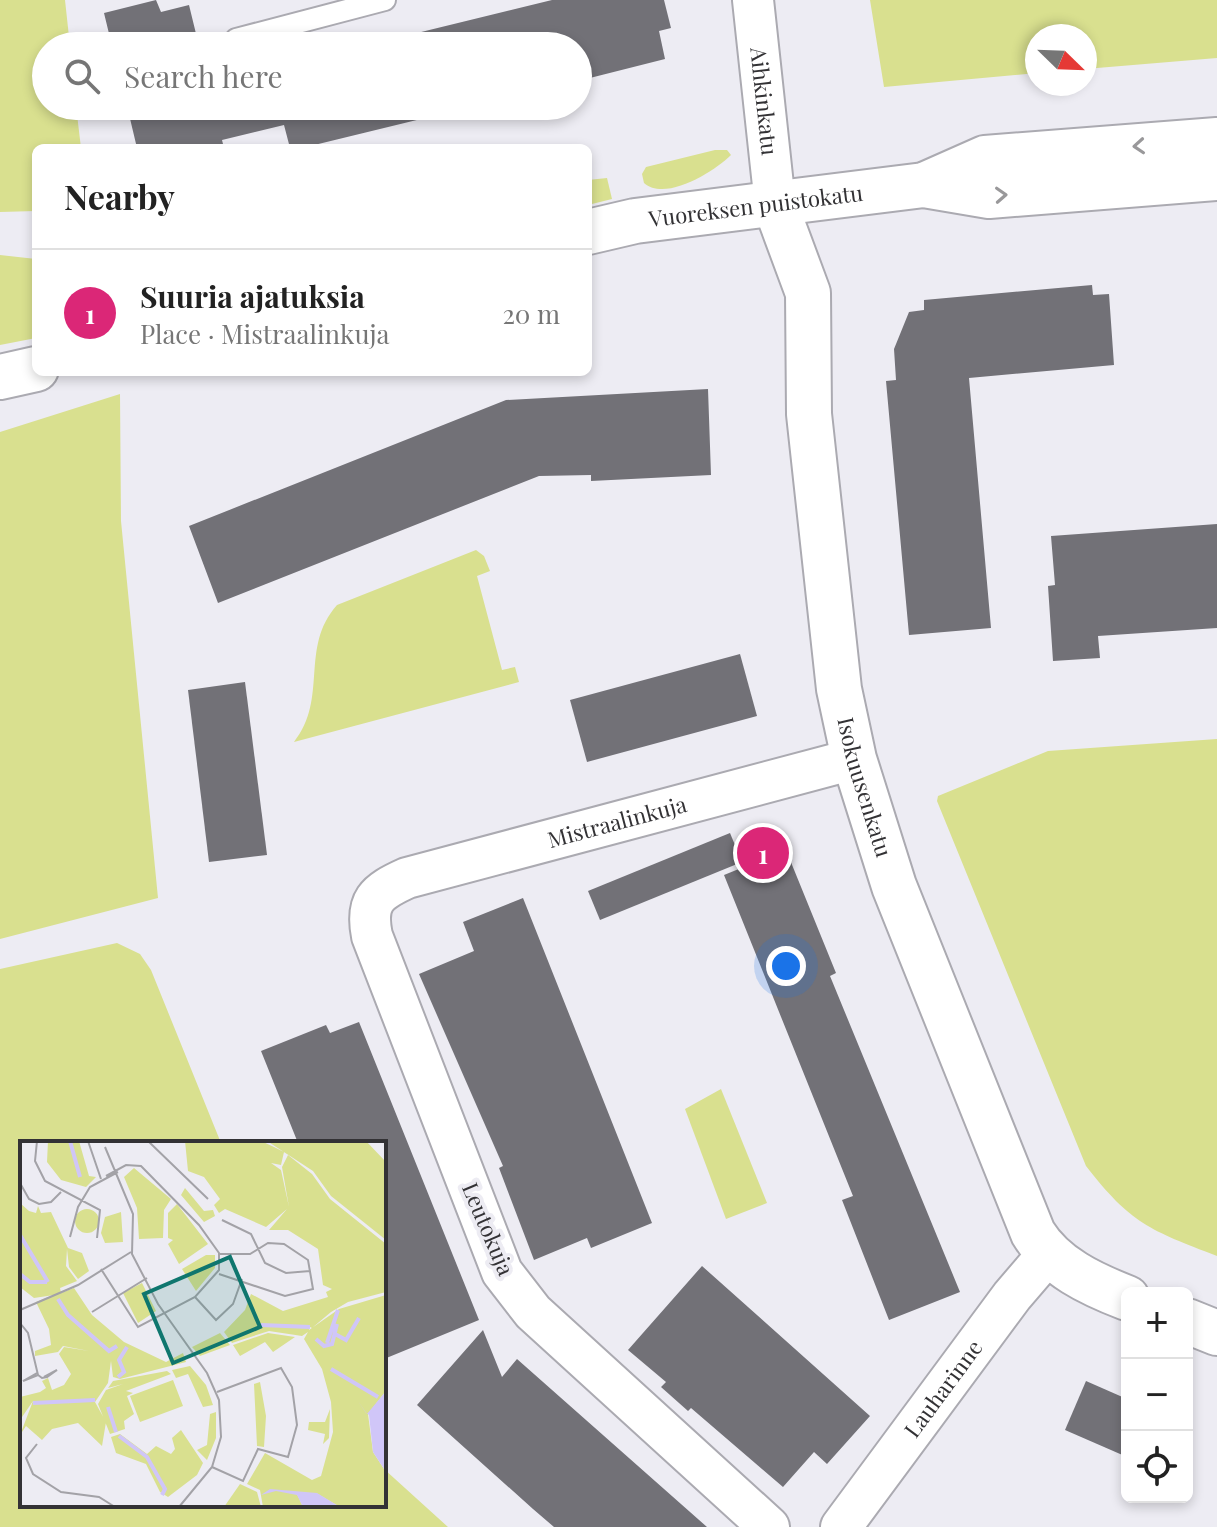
<!DOCTYPE html>
<html lang="en">
<head>
<meta charset="utf-8">
<style>
	body { margin:0; font-family:"Playfair Display",serif; background:#f6f6f6; color:#222 }
	.controls { position:absolute; right:24px; bottom:24px; display:grid; overflow:hidden; border-radius:12px; box-shadow:0 4px 12px #0003 }
	.controls button { width:72px; height:72px; display:grid; place-items:center; padding:0; border:0; border-bottom:2px solid #e0e0e0; background:#fff; color:#222; font:40px sans-serif }
	.compass { position:absolute; left:1025px; top:24px; width:72px; height:72px; border-radius:50%; background:#fff; box-shadow:0 4px 12px #0003; rotate:113deg }
	.you { position:absolute; left:786px; top:966px; width:28px; height:28px; margin:-20px; border:6px solid #fff; border-radius:50%; background:#1a73e8; box-shadow:0 0 0 12px #1a73e833 }
	.badge { display:grid; place-items:center; width:52px; height:52px; border-radius:50%; background:#db2777; color:#fff; font-size:26px; font-weight:700 }
	.pin { position:absolute; translate:-50% -50%; border:4px solid #fff; box-shadow:0 2px 8px #0006 }
	.list { margin:0; padding:0; list-style:none }
	h2 { display:flex; justify-content:space-between; align-items:center; height:104px; margin:0; padding:0 32px; font-size:34px }
	h2 small { font-size:26px; font-weight:400; color:#767676 }
	.list li { display:grid; grid-template-columns:52px 1fr auto; gap:24px; align-items:center; box-sizing:border-box; height:128px; padding:0 32px; border-top:2px solid #e0e0e0 }
	.list b { display:block; font-size:30px; white-space:nowrap }
	.list p { margin:0; font-size:26px; white-space:nowrap; color:#767676 }
	.list em { font-size:26px; font-style:normal; color:#767676 }
	.icon { flex:none; width:44px; height:44px; fill:none; stroke:currentColor; stroke-width:2; stroke-linecap:round; stroke-linejoin:round }
	.map { position:relative; flex:none; width:1217px; height:1527px; overflow:hidden }
	.search { position:absolute; background:#fff; box-shadow:0 4px 12px #0003; left:32px; top:32px; width:560px; height:88px; display:flex; align-items:center; gap:20px; box-sizing:border-box; padding:0 28px; border-radius:44px; color:#767676; font-size:30px }
	.panel { position:absolute; background:#fff; box-shadow:0 4px 12px #0003; left:32px; top:144px; width:560px; height:232px; border-radius:12px }
	.map>svg:first-child { display:block }
	.green { fill:#d9e08f }
	.building { fill:#727177 }
	.lines { fill:none; stroke-linecap:round; stroke-linejoin:round }
	.service-casing { stroke:#abaab1; stroke-width:24 }
	.minor-casing { stroke:#abaab1; stroke-width:44 }
	.tertiary-casing { stroke:#abaab1; stroke-width:48 }
	.secondary-casing { stroke:#abaab1; stroke-width:48 }
	.service { stroke:#fff; stroke-width:20 }
	.minor { stroke:#fff; stroke-width:40 }
	.tertiary { stroke:#fff; stroke-width:44 }
	.secondary { stroke:#fff; stroke-width:44 }
	.oneway { stroke:#99989a }
	.labels { text-anchor:middle; stroke-width:8; stroke-linejoin:round; paint-order:stroke }
	.street-label { font-size:22px; fill:#333235; stroke:#edecf3 }
	.inset-river { fill:none; stroke:#d0c6f8; stroke-width:4 }
	.inset-road { fill:none; stroke:#a3a2a7; stroke-width:2 }
	.view { fill:#0f766e; fill-opacity:0.15; stroke:#0f766e; stroke-width:4 }
	.inset-edge { fill:none; stroke:#333235; stroke-width:4 }
</style>
</head>
<body>
<div class="map">
<svg width="1217" height="1527" viewBox="0 0 1217 1527">
	<rect width="100%" height="100%" fill="#edecf3"/>
	<g class="green">
		<path d="M0,0H65L70,46H46V106H76L81,148H36V211L0,212Z"/>
		<path d="M870,0H1217V58L1085,69V36H1037V73L884,87Z"/>
		<path d="M715,150H727L731,155C714,172 665,202 644,183L642,174L646,167Z"/>
		<path d="M607,178L612,199L588,205V180Z"/>
		<path d="M0,255L36,259V338L0,345Z"/>
		<path d="M120,394L121,521L158,898L0,939V432Z"/>
		<path d="M476,550L484,556L490,571L477,576L502,670L515,667L519,682L294,742C329,698 299,648 337,605Z"/>
		<path d="M1217,739V1256C1150,1230 1131,1224 1086,1166L937,801L938,796L1048,751Z"/>
		<path d="M117,943L140,954L151,970L221,1143H22V1505H384V1469L448,1527H0V969Z"/>
		<path d="M721,1089L767,1203L726,1219L685,1109Z"/>
	</g>
	<g class="building">
		<path d="M156,0L161,12L189,5L199,46H112L104,13Z"/>
		<path d="M552,0H664L671,28L659,31L665,59L578,81V46H414L413,34Z"/>
		<path d="M127,106H424L425,118L302,148H290L284,125L222,140L224,148H137Z"/>
		<path d="M1092,285L1093,295L1109,294L1114,365L969,378L991,628L909,635L886,381L896,380L894,349L909,312L924,310V300Z"/>
		<path d="M708,389L711,475L591,481V475L539,476L218,603L189,526L506,400Z"/>
		<path d="M1217,524V628L1098,636L1100,658L1053,661L1048,586L1055,585L1051,536Z"/>
		<path d="M740,654L757,716L587,762L570,700Z"/>
		<path d="M245,682L267,855L209,862L188,690Z"/>
		<path d="M730,833L742,862L600,920L588,891Z"/>
		<path d="M786,850L836,973L830,976L960,1292L889,1320L842,1200L853,1196L724,875Z"/>
		<path d="M523,898L652,1223L591,1248L587,1238L534,1260L499,1168L503,1166L419,974L474,951L463,922Z"/>
		<path d="M359,1022L479,1320L384,1359V1143H298L261,1051L326,1025L330,1033Z"/>
		<path d="M702,1266L870,1416L827,1464L814,1452L783,1487L691,1408L688,1411L661,1387L666,1382L628,1350Z"/>
		<path d="M483,1330L502,1377L517,1359L707,1527H554L533,1509L417,1405Z"/>
		<path d="M1086,1381L1127,1399V1457L1065,1430Z"/>
	</g>
	<g class="lines">
		<defs>
			<path id="service" d="M236,39L385,0"/>
			<g id="minor">
				<path id="s1" d="M753,0L775,204"/>
				<path id="s2" d="M769,1527L533,1312L502,1272L372,936C365,901 376,892 407,878L854,759"/>
				<path id="s3" d="M841,1527L1012,1296L1048,1254"/>
			</g>
			<g id="tertiary">
				<path id="s4" d="M775,204L808,293L809,414L839,689L854,759L894,886L1033,1233C1054,1267 1091,1284 1127,1298"/>
				<path d="M1187,1321L1217,1333"/>
			</g>
			<g id="secondary">
				<path d="M924,185L989,196L1217,178"/>
				<path id="s5" d="M588,232L635,221L924,185L985,158L1217,140"/>
				<path d="M0,377L36,369"/>
			</g>
		</defs>
		<use href="#service" class="service-casing"/>
		<use href="#minor" class="minor-casing"/>
		<use href="#tertiary" class="tertiary-casing"/>
		<use href="#secondary" class="secondary-casing"/>
		<use href="#service" class="service"/>
		<use href="#minor" class="minor"/>
		<use href="#tertiary" class="tertiary"/>
		<use href="#secondary" class="secondary"/>
	</g>
	<defs><path id="oneway-chevron" d="M-2-3.5L2.5 0L-2 3.5" fill="none" stroke-width="1.6" stroke-linecap="round" stroke-linejoin="round" transform="scale(2)"/></defs>
	<g class="oneway">
		<use href="#oneway-chevron" transform="translate(1139 146) rotate(176)"/>
		<use href="#oneway-chevron" transform="translate(1001 195) rotate(-3)"/>
	</g>
	<g class="labels">
		<g class="street-label">
			<text dy="8" stroke="none"><textPath href="#s1" startOffset="102">Aihkinkatu</textPath></text>
			<text dy="8" stroke="none"><textPath href="#s5" startOffset="170">Vuoreksen puistokatu</textPath></text>
			<text dy="8" stroke="none"><textPath href="#s4" startOffset="594">Isokuusenkatu</textPath></text>
			<text dy="8" stroke="none"><textPath href="#s2" startOffset="1024">Mistraalinkuja</textPath></text>
			<text transform="translate(488 1229) rotate(67)" y="8">Leutokuja</text>
			<text dy="8" stroke="none"><textPath href="#s3" startOffset="172">Lauharinne</textPath></text>
		</g>
	</g>
	<g transform="translate(20 1141)">
		<rect width="366" height="366" fill="#edecf3"/>
		<path d="M28,0H59L69,35L76,36L66,46L41,39L27,21ZM165,0H241L254,6L264,11L261,24L251,22L261,29L269,66L262,26L268,14L292,33L310,58L366,103V151L328,161L311,171L292,187L290,186L289,189L319,168L366,154V250L348,273L353,311L366,331V366H320L296,352L277,353L283,366H243L240,349L227,343L245,312L292,339L301,335L313,291L311,261L302,228L284,198L288,191L282,195L249,190L212,202L204,191L225,169L231,153L263,170L308,156L306,151L312,148L303,144L298,108L268,89H249L267,68L246,86L205,68L199,72L194,64L200,58L184,36L168,30ZM247,0H346L366,21V99L311,55L293,30ZM114,27L151,58L144,69L143,97L119,98L117,67L104,36ZM165,47L184,70L193,69L195,75L184,81L161,54ZM0,62L9,70L16,72L18,65L21,72L31,71L48,107L62,112L69,130L58,138L49,126L47,108L46,125L57,140L40,147L41,152L54,147L72,174L104,201L146,221L163,212L166,221L100,238L93,236L91,220L88,242L75,261L86,281L82,305L58,282L32,288L22,299L6,285L0,294L13,260L0,279V256L20,251L26,247L22,240L28,237L32,249L44,244L51,233L39,213L44,206L69,210L43,205L38,211L15,215V210L31,204L29,188L16,161L34,154L14,157L0,146ZM157,63L188,103L159,123L148,103L153,99L148,97V72ZM55 80a12 12 0 1 1 24 0a12 12 0 1 1-24 0ZM101,71L103,101L85,102L81,92L85,76ZM186,114H195V127L176,150L162,128ZM122,142L136,170L118,182L103,152ZM200,192L210,204L180,215L172,206ZM248,192L275,196L253,211L245,201L220,215L213,204ZM170,225L186,244L193,264L183,266L168,233L156,237L152,229ZM147,230L151,233L106,250L113,252L107,255L114,273L104,280L105,288L90,293L78,263L86,249L103,243L88,247L93,240ZM153,239L163,265L120,281L110,255ZM240,241L246,275L244,306L237,305L234,243ZM310,268L309,297L303,303L305,293L288,289L289,281H305ZM196,271V297L187,319L177,309L187,304L190,273ZM161,289L183,322L177,334L148,356L140,351L126,323L96,312L91,296L100,293L127,313L136,305L151,313L155,308L152,297ZM220,343L237,351L241,366H204Z" fill="#d9e08f"/>
		<path d="M308,242L338,260L347,273L366,250V331L353,311L349,274L346,272L338,260ZM250,348L297,352L320,366H283L277,354L256,350L241,354Z" fill="#d0c6f8"/>
		<path class="inset-river" d="M50,0L60,36M0,94L28,141M0,133L10,141H27M38,158L48,174L89,210L97,205M241,184L290,186M315,193L326,199L339,177M296,198L304,205L312,203L317,183M307,202L318,169M311,228L358,256M98,236L104,231L99,219L107,206M13,262L75,259M88,266L96,291M99,295L127,316L145,348L142,354"/>
		<path class="inset-road" d="M17,0L15,20L25,40L80,69L77,97M68,0L81,38M128,0L188,58M85,6L113,73L112,113L138,163L187,232L199,259L201,296L192,326L159,366M0,42L9,58L19,63L31,61L41,51M202,79L231,93L245,122L266,132L290,130M50,96L58,66L70,46L98,31M81,128L118,186L175,156L199,129V112L179,84L121,25L106,24L86,35M199,133L265,155L293,148L288,119L264,103L248,102L230,113H199M175,156L196,179L213,163L222,138M0,169L58,144L111,111M72,171L127,137M0,182L8,192L18,234L22,237L27,236L37,229L24,236M17,232L3,240L18,234M17,303L6,317L13,333L41,351L79,356L95,366M192,326L223,340L238,308L268,316L277,284L272,246L261,227L197,251"/>
		<path class="view" d="M210,116L240,186L153,222L124,153Z"/>
		<rect width="366" height="366" class="inset-edge"/>
	</g>
</svg>
<div class="controls">
<button>+</button>
<button>−</button>
<button><svg class="icon" aria-label="locate" viewBox="0 0 24 24"><circle cx="12" cy="12" r="6"/><path d="M12 2v4M12 18v4M2 12h4M18 12h4"/></svg></button>
</div>
<svg class="compass" viewBox="-18 -18 36 36"><path d="M0-13l5 13h-10z" fill="#e53935"/><path d="M0 13l5-13h-10z" fill="#767676"/></svg>
<div class="you"></div>
<div class="pin badge" style="left:763px;top:853px">1</div>
<div class="search"><svg class="icon" aria-label="search" viewBox="0 0 24 24"><circle cx="10" cy="10" r="6"/><path d="M15 15l6 6"/></svg>Search here</div>
<section class="panel">
<h2>Nearby<small></small></h2>
<ul class="list">
<li><span class="badge">1</span><div><b>Suuria ajatuksia</b><p>Place · Mistraalinkuja</p></div><em>20 m</em></li>
</ul>
</section>
</div>
</body>
</html>
